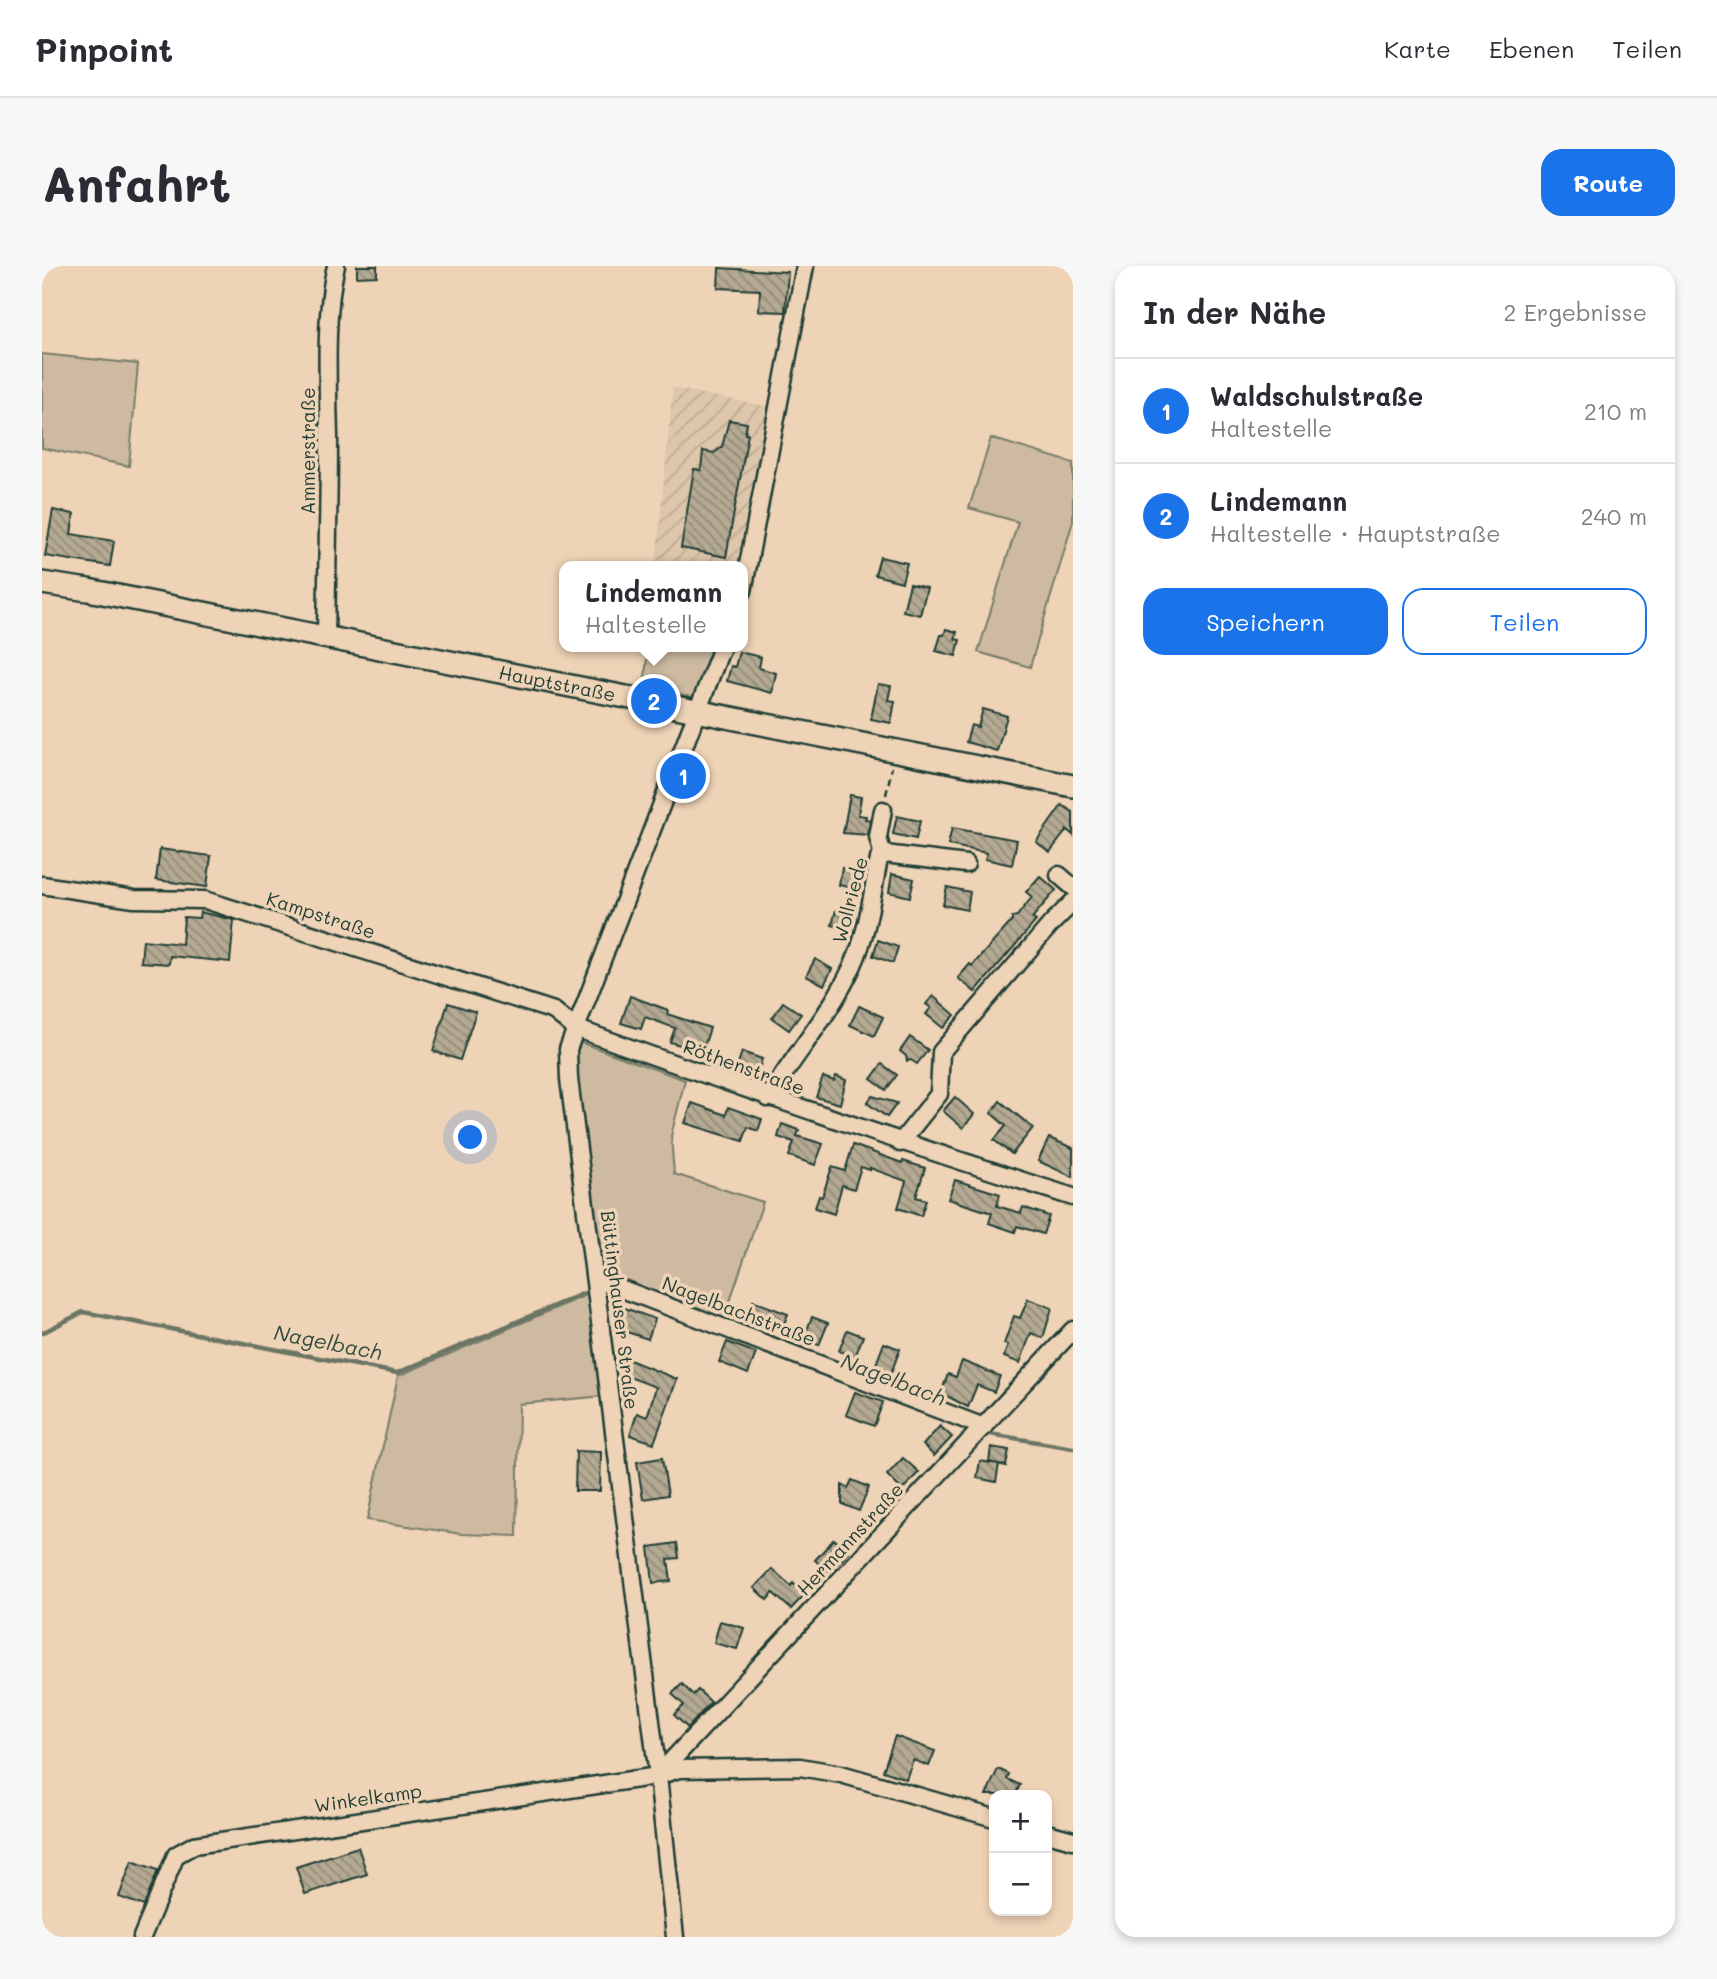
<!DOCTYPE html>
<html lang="de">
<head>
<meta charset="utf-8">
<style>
	body { margin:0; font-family:Mali,sans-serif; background:#f7f7f7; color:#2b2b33 }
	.controls { position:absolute; right:21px; bottom:21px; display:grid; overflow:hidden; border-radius:14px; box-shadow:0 4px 10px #0003 }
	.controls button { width:63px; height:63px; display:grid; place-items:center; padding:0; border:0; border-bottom:2px solid #e1e1e2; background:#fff; color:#2b2b33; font:35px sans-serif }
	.you { position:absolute; left:429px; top:872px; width:24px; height:24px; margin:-18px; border:5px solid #fff; border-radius:50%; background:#1a73e8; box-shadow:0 0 0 10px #1a73e833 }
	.badge { display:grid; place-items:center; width:46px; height:46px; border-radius:50%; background:#1a73e8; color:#fff; font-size:23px; font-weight:700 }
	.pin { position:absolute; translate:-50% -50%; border:4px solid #fff; box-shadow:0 2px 7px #0006 }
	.popup { position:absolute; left:517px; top:295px; width:189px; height:91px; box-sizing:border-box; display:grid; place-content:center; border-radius:14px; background:#fff; filter:drop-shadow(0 2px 5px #0005); font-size:23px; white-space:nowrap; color:#7c7c81 }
	.popup b { font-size:26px; color:#2b2b33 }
	.popup::after { content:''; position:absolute; left:50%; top:100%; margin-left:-14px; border:14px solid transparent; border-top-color:#fff }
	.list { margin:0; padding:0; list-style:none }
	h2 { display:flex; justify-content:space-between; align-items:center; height:91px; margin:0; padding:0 28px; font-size:30px }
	h2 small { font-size:23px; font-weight:400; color:#7c7c81 }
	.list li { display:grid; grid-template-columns:46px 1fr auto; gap:21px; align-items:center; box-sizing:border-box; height:105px; padding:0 28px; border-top:2px solid #e1e1e2 }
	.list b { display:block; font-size:26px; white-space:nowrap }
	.list p { margin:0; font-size:23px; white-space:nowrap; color:#7c7c81 }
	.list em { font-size:23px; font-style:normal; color:#7c7c81 }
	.actions { display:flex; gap:14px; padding:21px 28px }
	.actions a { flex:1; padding:16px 0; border:2px solid #1a73e8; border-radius:21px; text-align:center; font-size:24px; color:#1a73e8 }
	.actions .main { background:#1a73e8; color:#fff }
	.map { position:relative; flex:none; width:1031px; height:1671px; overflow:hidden; border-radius:21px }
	header { display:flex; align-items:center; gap:42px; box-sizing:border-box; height:98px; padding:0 35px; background:#fff; border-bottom:2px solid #e1e1e2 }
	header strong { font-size:33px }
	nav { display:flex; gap:38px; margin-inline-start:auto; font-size:24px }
	.intro { display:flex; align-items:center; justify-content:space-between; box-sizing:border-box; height:168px; padding:0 42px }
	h1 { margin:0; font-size:49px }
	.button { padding:18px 32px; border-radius:21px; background:#1a73e8; color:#fff; font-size:24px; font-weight:700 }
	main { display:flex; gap:42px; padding:0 42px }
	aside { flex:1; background:#fff; border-radius:21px; box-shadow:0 4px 10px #0003 }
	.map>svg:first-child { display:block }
	.industrial { fill:url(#industrial-furrows) }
	.green { fill:#cdbaa1; stroke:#767c6a; stroke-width:2 }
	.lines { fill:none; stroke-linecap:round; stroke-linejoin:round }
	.stream { stroke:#6b7463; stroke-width:4.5 }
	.building { fill:url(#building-back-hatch); stroke:#1f3d34; stroke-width:2 }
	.minor-casing { stroke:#1f3d34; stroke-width:21 }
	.major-casing { stroke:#1f3d34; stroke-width:26 }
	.path { stroke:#1f3d34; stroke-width:2.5; stroke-dasharray:7 5; stroke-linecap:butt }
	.minor { stroke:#efd3b6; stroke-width:16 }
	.major { stroke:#efd3b6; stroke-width:21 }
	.labels { text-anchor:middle; stroke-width:7; stroke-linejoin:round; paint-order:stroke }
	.street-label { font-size:19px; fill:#1f3d34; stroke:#efd3b6 }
	.water-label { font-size:21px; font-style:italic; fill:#324b40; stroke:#efd3b6 }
</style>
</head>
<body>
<header>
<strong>Pinpoint</strong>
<nav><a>Karte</a><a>Ebenen</a><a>Teilen</a></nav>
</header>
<div class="intro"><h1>Anfahrt</h1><a class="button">Route</a></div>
<main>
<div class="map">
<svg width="1031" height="1671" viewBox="0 0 1031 1671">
	<defs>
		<pattern id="industrial-furrows" width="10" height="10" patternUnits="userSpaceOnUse" patternTransform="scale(1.75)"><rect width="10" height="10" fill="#ddc6ab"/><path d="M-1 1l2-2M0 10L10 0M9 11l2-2" fill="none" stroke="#bdab94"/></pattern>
		<pattern id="building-back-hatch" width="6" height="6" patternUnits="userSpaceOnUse" patternTransform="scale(1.75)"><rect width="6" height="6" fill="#b4a992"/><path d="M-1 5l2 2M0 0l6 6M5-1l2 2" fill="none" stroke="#928b78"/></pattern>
	</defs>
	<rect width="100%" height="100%" fill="#efd3b6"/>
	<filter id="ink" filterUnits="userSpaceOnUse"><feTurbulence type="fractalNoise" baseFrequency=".0143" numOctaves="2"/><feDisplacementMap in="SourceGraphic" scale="14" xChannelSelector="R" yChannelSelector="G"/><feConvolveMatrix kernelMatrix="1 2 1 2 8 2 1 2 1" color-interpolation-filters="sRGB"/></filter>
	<g filter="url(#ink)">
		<path class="industrial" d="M631,122L732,142L701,300H634L614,295Z"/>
		<g class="green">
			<path d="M0,88L96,98L87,200L0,182Z"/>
			<path d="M949,172L1031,197V255L988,401L936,386L976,256L927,242Z"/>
			<path d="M606,381H674L655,432L602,422Z"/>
			<path d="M533,777H540L643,814L629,870L632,908L721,936L682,1053L558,1010L529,796Z"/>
			<path d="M549,1027L562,1130L477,1138L475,1270L420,1268L325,1254L356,1110Z"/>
		</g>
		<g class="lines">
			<g class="stream">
				<path d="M0,1067L41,1046L355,1107L547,1025"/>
				<path d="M948,1168L1031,1182"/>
			</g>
		</g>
		<g class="building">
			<path d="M315,0H335V10L315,11Z"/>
			<path d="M677,2L746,6L743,46L717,45L718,24L676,22Z"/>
			<path d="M687,154L705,157L703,168H706L684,291L639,282L652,203L659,204L661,185L672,187L680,181Z"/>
			<path d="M11,244L32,248L29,268L72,275L68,300L3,290Z"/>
			<path d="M838,291L865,297L860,316L833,309Z"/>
			<path d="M868,318L885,322L878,349L861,345Z"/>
			<path d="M904,363L915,366L913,373L918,374L914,390L894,385L899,369H902Z"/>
			<path d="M697,386L719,391L717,402L734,407L730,427L685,415L689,400L693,401Z"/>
			<path d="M836,418L849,420L846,434L853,435L849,457L829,453Z"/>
			<path d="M941,443L965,450L955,485L924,476L929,459L936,461Z"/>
			<path d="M808,529L819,531L816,549L824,550L823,553L828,554L826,569L801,567Z"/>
			<path d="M1020,539L1031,546V569L1025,564L1008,586L994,576Z"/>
			<path d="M855,550L878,555L874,573L851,568Z"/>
			<path d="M910,562L975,574L970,599L943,593L945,587L906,579Z"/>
			<path d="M118,583L169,590L165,621L114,614Z"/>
			<path d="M800,602L820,606L817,623L797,619Z"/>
			<path d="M850,608L872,613L868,631L847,626Z"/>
			<path d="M998,610L1014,624L990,652L994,655L933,726L916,712L928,698L930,700L970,655V651L975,650L990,631L984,626Z"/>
			<path d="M905,621L928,626L925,644L901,639Z"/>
			<path d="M794,644L809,648L805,663L790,659Z"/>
			<path d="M158,646L192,654L188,696L128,690L127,698L99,696L101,674L140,678L142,651L157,652Z"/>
			<path d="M836,674L856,681L851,697L831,690Z"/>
			<path d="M773,693L790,703L782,719L764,710Z"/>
			<path d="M588,730L626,744L625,748L668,762L661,783L646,778L645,781L628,776L633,762L603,751L599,763L579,757Z"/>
			<path d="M891,730L913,749L901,762L884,748L889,742L884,738Z"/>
			<path d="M741,736L759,748L747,764L730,752Z"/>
			<path d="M406,737L434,746L418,794L391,785Z"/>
			<path d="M817,740L841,751L832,770L808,759Z"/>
			<path d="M868,771L886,784L875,798L869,794L865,795L864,790L858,785Z"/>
			<path d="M700,786L720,793L715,810L694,803Z"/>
			<path d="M840,798L855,809L844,824L829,813Z"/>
			<path d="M794,810L804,814L798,838L774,831L781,811L792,815Z"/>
			<path d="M830,830L855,837L845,851L825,837Z"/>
			<path d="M913,831L932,848L921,862L901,845Z"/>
			<path d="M958,835L991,862L970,888L952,874L964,860L949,847Z"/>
			<path d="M650,837L684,849L686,841L720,853L716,865L706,861L701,875L643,857Z"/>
			<path d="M740,858L757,864L755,870L781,878L773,899L747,890L752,876L736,871Z"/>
			<path d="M1007,872L1031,882V911L996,895Z"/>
			<path d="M811,879L860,897L861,895L883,902L874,931L884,934L879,950L856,942L864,915L828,902V904L819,901L812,923L800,919L792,948L773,942L777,930L780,931L790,901L803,905Z"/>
			<path d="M913,914L958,928L955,940L979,947L981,941L1007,950L1001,968L975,960L973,966L947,957L950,947L906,933Z"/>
			<path d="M986,1033L1010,1042L1001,1072L989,1067L978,1097L962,1091L966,1079L962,1078L972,1050L978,1052Z"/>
			<path d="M711,1035L746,1048L739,1065L704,1052Z"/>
			<path d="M580,1041L613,1053L606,1073L573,1062Z"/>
			<path d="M770,1051L786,1057L777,1079L761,1074Z"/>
			<path d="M805,1064L821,1070L813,1091L797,1085Z"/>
			<path d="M685,1076L714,1087L706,1108L677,1096Z"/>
			<path d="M842,1077L858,1083L849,1107L833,1101Z"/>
			<path d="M585,1093L635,1113L612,1177L588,1169L595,1147L605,1151L614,1121L579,1108Z"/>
			<path d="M920,1095L958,1110L952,1126L935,1119L926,1141L899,1127L906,1108L914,1111Z"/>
			<path d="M813,1126L841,1136L832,1160L804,1149Z"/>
			<path d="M898,1160L910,1171L892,1190L881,1179Z"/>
			<path d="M949,1181L967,1184L964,1200L947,1196Z"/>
			<path d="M534,1185L559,1186L558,1225H533Z"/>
			<path d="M620,1192L626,1229L601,1233L595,1196Z"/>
			<path d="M861,1192L877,1206L860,1224L845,1209Z"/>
			<path d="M938,1195L957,1198L954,1216L935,1212Z"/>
			<path d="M810,1214L827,1221L817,1245L800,1238V1219L806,1222Z"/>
			<path d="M792,1273L807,1286L792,1302L789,1300L785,1305L773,1294Z"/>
			<path d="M635,1277L637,1292L626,1293L629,1315L611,1317L607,1281Z"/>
			<path d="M730,1303L749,1320L751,1317L763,1328L749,1343L731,1327L725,1334L712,1322Z"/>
			<path d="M678,1355L702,1362L695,1383L672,1377Z"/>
			<path d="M640,1418L651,1429L656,1424L669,1436L646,1462L632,1449L642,1439L630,1428Z"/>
			<path d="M853,1470L893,1485L887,1500L871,1494L864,1513L841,1505Z"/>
			<path d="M956,1503L967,1508L965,1513L978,1519L973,1529H944Z"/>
			<path d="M316,1581L325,1608L263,1628L254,1601Z"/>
			<path d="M90,1595L116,1604L102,1640L77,1631Z"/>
		</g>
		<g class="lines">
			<defs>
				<g id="minor">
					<path d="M701,325L763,0"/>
					<path d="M284,371C285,305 287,238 287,172C286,120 282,50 294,0"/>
					<path d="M841,590L836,571L841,544"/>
					<path d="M1017,609L1031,621"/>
					<path d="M0,619L92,633L163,634L512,745L533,762C698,822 864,878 1031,931"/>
					<path d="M726,832C753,788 790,746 811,699C826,666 830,628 837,593L843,588L924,598"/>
					<path d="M858,877L897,828L899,786L1009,658L1031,636"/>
					<path d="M554,1013L942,1161"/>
					<path d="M617,1508L1031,1064"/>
					<path d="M1005,1567L1031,1574"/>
					<path d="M100,1671L134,1589L152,1579L616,1510L637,1503L758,1501L799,1508L952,1552"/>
					<path d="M633,1671L616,1510L527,813L526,783L680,381"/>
				</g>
				<g id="major">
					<path id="s1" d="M0,317L46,324L1031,520"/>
				</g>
			</defs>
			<use href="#minor" class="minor-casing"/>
			<use href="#major" class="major-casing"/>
			<path class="path" d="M844,529L850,501"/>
			<use href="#minor" class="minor"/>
			<use href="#major" class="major"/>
		</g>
	</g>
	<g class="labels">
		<g class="street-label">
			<text transform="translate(266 185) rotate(-90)" y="7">Ammerstraße</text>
			<text dy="7" stroke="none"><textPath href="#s1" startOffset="525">Hauptstraße</textPath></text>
			<text transform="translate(808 634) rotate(-75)" y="7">Wollriede</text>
			<text transform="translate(279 649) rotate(18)" y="7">Kampstraße</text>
			<text transform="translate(702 801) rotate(20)" y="7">Röthenstraße</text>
			<text transform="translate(578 1044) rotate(83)" y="7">Büttinghauser Straße</text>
			<text transform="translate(697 1045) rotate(21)" y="7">Nagelbachstraße</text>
			<text transform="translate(808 1273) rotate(-47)" y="7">Hermannstraße</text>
			<text transform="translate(326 1532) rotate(-8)" y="7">Winkelkamp</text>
		</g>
		<g class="water-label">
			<text transform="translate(286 1077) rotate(11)" y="7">Nagelbach</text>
			<text transform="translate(851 1114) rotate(21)" y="7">Nagelbach</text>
		</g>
	</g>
</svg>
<div class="controls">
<button>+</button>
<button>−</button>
</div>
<div class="you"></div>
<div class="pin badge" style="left:641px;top:510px">1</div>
<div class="pin badge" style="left:612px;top:435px">2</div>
<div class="popup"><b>Lindemann</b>Haltestelle</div>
</div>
<aside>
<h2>In der Nähe<small>2 Ergebnisse</small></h2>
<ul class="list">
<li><span class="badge">1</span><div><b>Waldschulstraße</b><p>Haltestelle</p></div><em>210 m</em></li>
<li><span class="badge">2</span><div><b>Lindemann</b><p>Haltestelle · Hauptstraße</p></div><em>240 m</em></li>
</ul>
<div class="actions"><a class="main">Speichern</a><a>Teilen</a></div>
</aside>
</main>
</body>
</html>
